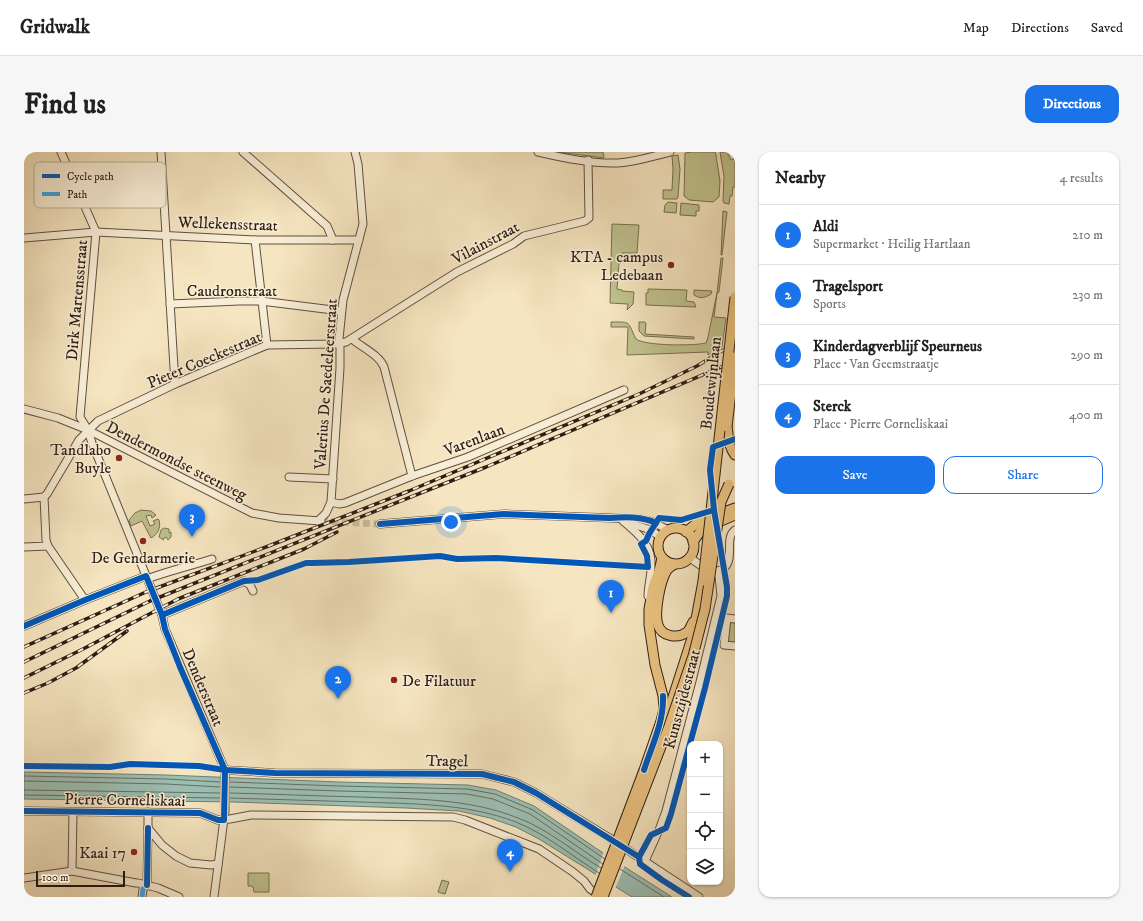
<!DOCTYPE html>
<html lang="en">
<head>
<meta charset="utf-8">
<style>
	body { margin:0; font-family:"IM FELL DW Pica",serif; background:#f6f6f6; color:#202124 }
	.controls { position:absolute; right:12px; bottom:12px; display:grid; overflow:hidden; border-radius:8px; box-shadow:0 1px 3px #0004 }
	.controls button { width:36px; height:36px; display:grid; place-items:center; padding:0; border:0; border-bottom:1px solid #e0e0e0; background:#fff; color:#202124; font:20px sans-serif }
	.scale { position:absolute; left:12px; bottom:10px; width:89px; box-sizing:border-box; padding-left:4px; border:2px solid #2f1d14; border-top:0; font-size:11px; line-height:14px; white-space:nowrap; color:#2f1d14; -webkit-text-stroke:3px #f8eed6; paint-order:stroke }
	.you { position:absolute; left:427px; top:370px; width:14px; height:14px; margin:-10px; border:3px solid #fff; border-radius:50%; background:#1a73e8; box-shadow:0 0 0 6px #1a73e833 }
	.badge { display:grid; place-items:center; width:26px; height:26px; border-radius:50%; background:#1a73e8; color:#fff; font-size:13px; font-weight:700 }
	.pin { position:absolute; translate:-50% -33px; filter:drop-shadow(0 1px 2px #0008) }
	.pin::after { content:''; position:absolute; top:21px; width:14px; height:12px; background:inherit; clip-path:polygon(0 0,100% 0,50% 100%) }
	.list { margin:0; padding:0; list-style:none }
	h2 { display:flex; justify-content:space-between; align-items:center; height:52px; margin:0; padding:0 16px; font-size:17px }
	h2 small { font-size:13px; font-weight:400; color:#757577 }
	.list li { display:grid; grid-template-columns:26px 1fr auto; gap:12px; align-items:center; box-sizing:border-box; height:60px; padding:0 16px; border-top:1px solid #e0e0e0 }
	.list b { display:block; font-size:15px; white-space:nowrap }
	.list p { margin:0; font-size:13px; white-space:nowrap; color:#757577 }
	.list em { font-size:13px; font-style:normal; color:#757577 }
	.actions { display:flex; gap:8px; padding:12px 16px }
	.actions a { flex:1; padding:9px 0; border:1px solid #1a73e8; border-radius:12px; text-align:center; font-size:14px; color:#1a73e8 }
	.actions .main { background:#1a73e8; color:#fff }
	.icon { flex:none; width:22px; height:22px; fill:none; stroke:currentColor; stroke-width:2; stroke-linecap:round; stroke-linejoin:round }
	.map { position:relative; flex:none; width:711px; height:745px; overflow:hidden; border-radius:12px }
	header { display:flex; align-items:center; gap:24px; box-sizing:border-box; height:56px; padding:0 20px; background:#fff; border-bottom:1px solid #e0e0e0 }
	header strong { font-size:19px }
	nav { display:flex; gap:22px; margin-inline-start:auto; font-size:14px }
	.intro { display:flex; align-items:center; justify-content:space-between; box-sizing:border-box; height:96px; padding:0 24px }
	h1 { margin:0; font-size:28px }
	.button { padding:10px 18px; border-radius:12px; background:#1a73e8; color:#fff; font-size:14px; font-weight:700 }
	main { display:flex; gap:24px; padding:0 24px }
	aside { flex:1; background:#fff; border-radius:12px; box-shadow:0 1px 3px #0004 }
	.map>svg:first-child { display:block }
	.green { fill:#c0c38f; stroke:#787052 }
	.water { fill:#9cbfb3; stroke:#707e73 }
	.pier { fill:#f5e5c0 }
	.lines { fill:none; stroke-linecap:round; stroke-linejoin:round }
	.shore { stroke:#666e64; stroke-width:1 }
	.minor-tunnel { stroke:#cdbd9e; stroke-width:7; stroke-dasharray:7 3.5; stroke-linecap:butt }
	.minor-casing { stroke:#604f3f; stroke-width:9 }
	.major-casing { stroke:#2f1d14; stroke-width:11 }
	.minor { stroke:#f8eed6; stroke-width:7 }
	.major { stroke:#eac280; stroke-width:9 }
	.rail-casing { stroke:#2f1d14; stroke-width:3.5 }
	.rail { stroke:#f8eed6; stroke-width:2; stroke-dasharray:6; stroke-linecap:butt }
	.major-bridge-casing { stroke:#2f1d14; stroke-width:11; stroke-linecap:butt }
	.major-bridge { stroke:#eac280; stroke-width:9 }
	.quiet { stroke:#3ea2ea; stroke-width:5; stroke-dasharray:10 5; stroke-linecap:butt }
	.cycleway-casing { stroke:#f8eed6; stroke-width:8 }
	.cycleway { stroke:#0057b8; stroke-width:6 }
	.poi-dot { fill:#8f2418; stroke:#f8eed6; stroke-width:1.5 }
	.labels { text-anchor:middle; stroke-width:3; stroke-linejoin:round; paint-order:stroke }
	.street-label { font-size:16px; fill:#2f1d14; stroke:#f8eed6 }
	.poi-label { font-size:16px; fill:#2f1d14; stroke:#f8eed6; text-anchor:end }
	.key { fill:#f8eed6; stroke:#bcaf9c; stroke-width:1 }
	.key-label { font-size:11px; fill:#2f1d14 }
</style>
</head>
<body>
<header>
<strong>Gridwalk</strong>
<nav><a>Map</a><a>Directions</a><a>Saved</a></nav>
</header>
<div class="intro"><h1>Find us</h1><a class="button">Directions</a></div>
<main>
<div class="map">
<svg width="711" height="745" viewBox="0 0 711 745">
	<rect width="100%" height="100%" fill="#f5e5c0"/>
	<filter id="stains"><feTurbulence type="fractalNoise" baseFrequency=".005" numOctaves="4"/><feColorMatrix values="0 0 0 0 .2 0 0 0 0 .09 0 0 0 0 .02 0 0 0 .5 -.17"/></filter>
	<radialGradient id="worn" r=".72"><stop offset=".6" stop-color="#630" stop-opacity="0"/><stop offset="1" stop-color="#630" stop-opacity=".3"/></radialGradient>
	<g class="green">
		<path d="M534,0H579L580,6Z"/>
		<path d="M668,0H691L692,3L696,29L695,45L689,50L665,48L660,44L661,1Z"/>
		<path d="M696,0H703L707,8L710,7V0H711V35H709L708,44H706L705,52L700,51L699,49L700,24Z"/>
		<path d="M654,3L656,17L654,45L653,47H639V38H648L649,17L648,4Z"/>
		<path d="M644,50L653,51L652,61L640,60L641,53Z"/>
		<path d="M657,51L675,53V59H672V64L656,63Z"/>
		<path d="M699,59L703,60L698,103H697Z"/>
		<path d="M588,72L615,73L613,101H598L597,111H595L593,137L598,138V139L610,140L609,152L603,158L604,152L586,151Z"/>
		<path d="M697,106H699L695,140L693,141L690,165L702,166L698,195L684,203V200L603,203L604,175H587V170C608,170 603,169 612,187C621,194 670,194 682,191L684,185L693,141Z"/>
		<path d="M624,137L663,138L662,149L670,150L672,155L622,153V141H624Z"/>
		<path d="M670,138L688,139L687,142C681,146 676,147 670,143Z"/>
		<path d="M615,170H621L622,172L621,182L670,185V187L620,184L615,179Z"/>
		<path d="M117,358L127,359L132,363L128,366L127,363L122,364L126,374L131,372L129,369L134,367L135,368C137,376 134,382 127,386L118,369L107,374L105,368L111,361Z"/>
		<path d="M140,376L145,377V381L147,380V385L144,388L142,385L139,387L140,388L135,385L137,378Z"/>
		<path d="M707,470L711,471V491L705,490L702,488L704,473Z"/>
		<path d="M224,721H245V740H230L229,735L227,734H224Z"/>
		<path d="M418,728L425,730L421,742L414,740Z"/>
	</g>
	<path class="water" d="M0,620L142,623L315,630L444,633L472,638L510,654L582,703L648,745H608L515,687L492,675L466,666L435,659L382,656L209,650L0,647Z"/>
	<g class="pier">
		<rect x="196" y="628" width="10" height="24"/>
		<path d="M580,699L601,713L591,737L571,725Z"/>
	</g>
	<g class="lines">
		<g class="shore">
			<path d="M0,624L142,627L196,630"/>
			<path d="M0,629L142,632L196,635"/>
			<path d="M206,630L315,634L443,637L471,642L509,658L581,707"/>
			<path d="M206,635L315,639L443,642L469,647L506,662L579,712"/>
			<path d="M0,638L196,641"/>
			<path d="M206,641C249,642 292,644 336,645C389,647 444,646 494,666C524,677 550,700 577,716"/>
			<path d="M0,643L196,646"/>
			<path d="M206,646C249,647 293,649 336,650C389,652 442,651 492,670C522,682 548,704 575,721"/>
			<path d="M596,717L640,745"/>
		</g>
		<path class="minor-tunnel" d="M297,369L356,372"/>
		<defs>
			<g id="minor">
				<path d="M37,0L72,80L56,265L64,278L68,291L138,463L141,477L201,618V659L190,745"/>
				<path d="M137,0L151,232"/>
				<path d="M219,0L303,74L309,88"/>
				<path d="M514,0C540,6 568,12 594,11C612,10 629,4 646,0"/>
				<path d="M0,86L72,80L231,88H335"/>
				<path d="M231,88L243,193"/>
				<path d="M146,152L215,149H237L317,159"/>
				<path d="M328,187C339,196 355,203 360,215L388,324"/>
				<path d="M0,257L34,266L64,278L228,361L255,366L297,369"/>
				<path d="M265,325L309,327"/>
				<path d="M20,345L23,342L55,288L74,269L151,232L243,193L311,192L322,190L382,152L433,120L489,92L500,84L561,69L565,66L564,8"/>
				<path d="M0,347L20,345L22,388L24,394L0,395"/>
				<path d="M307,350L315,352L321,351L388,324L444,305L600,238"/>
				<path d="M294,369L302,361L307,350L316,216V196L315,187L319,148L339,72L334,12L331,0"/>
				<path d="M599,369C615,382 629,394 627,416C627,425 624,435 624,444"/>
				<path d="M602,370L627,378L636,385"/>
				<path d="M356,372L480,362L616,367L629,370L644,378"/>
				<path d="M24,394L61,448"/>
				<path d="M691,419C694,419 698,418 700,416C711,407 700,386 711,378"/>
				<path d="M123,427C144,419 166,414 188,407"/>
				<path d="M138,463L220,429L226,433L229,439"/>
				<path d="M711,467L703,466L700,493L711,494"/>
				<path d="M0,474L61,448L122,424"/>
				<path d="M201,618L251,621L458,622L490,630L512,641L584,685L675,745"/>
				<path d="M0,659L176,661L194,668L206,667L227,663L429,665L441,668L515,697L549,720L560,729L566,737L576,744"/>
				<path d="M124,660V676L138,693L152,704L166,711L187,713L194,712"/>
				<path d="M621,709L635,678L642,659L676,530L697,444L695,424L691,419L679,415L666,406"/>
				<path d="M48,719L49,660"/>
				<path d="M0,726L48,719L112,731H114L134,736L155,745"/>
				<path d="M123,733L124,676"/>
				<path d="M118,745L119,737L123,733"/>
			</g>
			<g id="major">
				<path d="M703,275C705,286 704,294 711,303"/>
				<circle cx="652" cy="394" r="18"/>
				<path d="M662,380L674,370L711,356"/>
				<path d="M669,390L678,377L711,363"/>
				<path d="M650,412C648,414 645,416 643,418C636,429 630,461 634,473C638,485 654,487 663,480C666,478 667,473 669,470"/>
				<path d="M642,567L669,483L679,429"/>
				<path d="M620,618L637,569L640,557L639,544L631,513L625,473V457L629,435L635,419L638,406"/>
			</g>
		</defs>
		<use href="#minor" class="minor-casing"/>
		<use href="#major" class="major-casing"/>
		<use href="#minor" class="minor"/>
		<use href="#major" class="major"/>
		<defs>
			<g id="rail">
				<path d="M0,495L122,440L242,395L385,339L615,242L673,214L711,191"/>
				<path d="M0,510L126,449L462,315L711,209"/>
				<path d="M0,526L59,497L154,447L280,397L313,380"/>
				<path d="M0,541L24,531L52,516L103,479"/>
			</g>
		</defs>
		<use href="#rail" class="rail-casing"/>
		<use href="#rail" class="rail"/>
		<defs>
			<g id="major-bridge">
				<path d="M703,275L711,205"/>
				<path d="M679,429L711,145"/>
				<path d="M572,745L620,618"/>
				<path d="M579,745L645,574L669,504L681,457L697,350L705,332"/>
			</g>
		</defs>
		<use href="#major-bridge" class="major-bridge-casing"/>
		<use href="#major-bridge" class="major-bridge"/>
		<path class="quiet" d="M118,745L119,737L123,733"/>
		<defs>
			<g id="cycleway">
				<path d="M356,372L480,362L585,366C600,365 618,364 632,371"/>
				<path d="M138,463L220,429L234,428L282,411H288L325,410L416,404L433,407L472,406L624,415L623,404L617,392L622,389L625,382L635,366L657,368L690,358"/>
				<path d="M0,474L61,448L122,424L138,463L141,477L156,515L201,618L200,668H194L176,661L0,659"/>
				<path d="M0,614L86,615L106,612L175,614L201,618L251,621L458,622L490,630L512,641L615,705"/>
				<path d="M620,618C628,593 640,570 639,544"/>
				<path d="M123,733L124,676"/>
				<path d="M665,745L638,728L616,712L615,705L627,683L642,676L647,662L681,536L703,444V435L690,358L686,318L689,295L711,287"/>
			</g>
		</defs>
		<use href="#cycleway" class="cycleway-casing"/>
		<use href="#cycleway" class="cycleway"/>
	</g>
	<g class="poi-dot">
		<circle cx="647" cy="113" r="4"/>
		<circle cx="95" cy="306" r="4"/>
		<circle cx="119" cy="389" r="4"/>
		<circle cx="370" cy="528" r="4"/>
		<circle cx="110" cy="700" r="4"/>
	</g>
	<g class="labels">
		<g class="street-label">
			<text transform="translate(204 71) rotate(2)" y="6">Wellekensstraat</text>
			<text transform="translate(461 90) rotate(-28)" y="6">Vilainstraat</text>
			<text x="208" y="144">Caudronstraat</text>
			<text transform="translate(52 148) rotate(-85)" y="6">Dirk Martensstraat</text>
			<text transform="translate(180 207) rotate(-23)" y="6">Pieter Coeckestraat</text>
			<text transform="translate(686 231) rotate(-84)" y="6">Boudewijnlaan</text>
			<text transform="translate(301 232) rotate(-86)" y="6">Valerius De Saedeleerstraat</text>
			<text transform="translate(450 287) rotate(-21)" y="6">Varenlaan</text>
			<text transform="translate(153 308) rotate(27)" y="6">Dendermondse steenweg</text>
			<text transform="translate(180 535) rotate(67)" y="6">Denderstraat</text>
			<text transform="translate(657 547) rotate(-75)" y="6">Kunstzijdestraat</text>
			<text transform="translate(423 608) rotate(1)" y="6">Tragel</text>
			<text transform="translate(101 647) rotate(1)" y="6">Pierre Corneliskaai</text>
		</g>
		<g class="poi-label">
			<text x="639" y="110">KTA - campus<tspan x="639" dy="18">Ledebaan</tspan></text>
			<text x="87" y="303">Tandlabo<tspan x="87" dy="18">Buyle</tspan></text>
			<text x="119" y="411" text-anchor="middle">De Gendarmerie</text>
			<text x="378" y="534" text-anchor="start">De Filatuur</text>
			<text x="102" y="706">Kaai 17</text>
		</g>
	</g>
	<rect x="10" y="10" width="132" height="46" rx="6" class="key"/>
	<rect x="18" y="22" width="18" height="4" fill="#0057b8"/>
	<rect x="18" y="40" width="18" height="4" fill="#3ea2ea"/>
	<g class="key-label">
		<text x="43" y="28">Cycle path</text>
		<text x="43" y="46">Path</text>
	</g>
	<rect width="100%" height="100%" filter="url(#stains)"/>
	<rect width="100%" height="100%" fill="url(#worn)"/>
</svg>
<div class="controls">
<button>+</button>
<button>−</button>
<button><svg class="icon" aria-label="locate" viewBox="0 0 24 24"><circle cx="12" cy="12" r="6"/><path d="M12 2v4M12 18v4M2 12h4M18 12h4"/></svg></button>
<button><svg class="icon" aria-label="layers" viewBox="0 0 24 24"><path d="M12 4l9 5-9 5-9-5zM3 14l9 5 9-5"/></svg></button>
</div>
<div class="scale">100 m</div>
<div class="you"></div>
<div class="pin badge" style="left:587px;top:461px">1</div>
<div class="pin badge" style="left:314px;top:547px">2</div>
<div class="pin badge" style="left:168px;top:385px">3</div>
<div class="pin badge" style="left:486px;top:720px">4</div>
</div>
<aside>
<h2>Nearby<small>4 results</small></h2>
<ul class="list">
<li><span class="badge">1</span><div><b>Aldi</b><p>Supermarket · Heilig Hartlaan</p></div><em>210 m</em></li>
<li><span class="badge">2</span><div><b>Tragelsport</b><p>Sports</p></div><em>230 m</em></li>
<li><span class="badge">3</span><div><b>Kinderdagverblijf Speurneus</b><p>Place · Van Geemstraatje</p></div><em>290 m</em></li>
<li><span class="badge">4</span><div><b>Sterck</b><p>Place · Pierre Corneliskaai</p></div><em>400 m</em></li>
</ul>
<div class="actions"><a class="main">Save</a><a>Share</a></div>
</aside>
</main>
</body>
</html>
